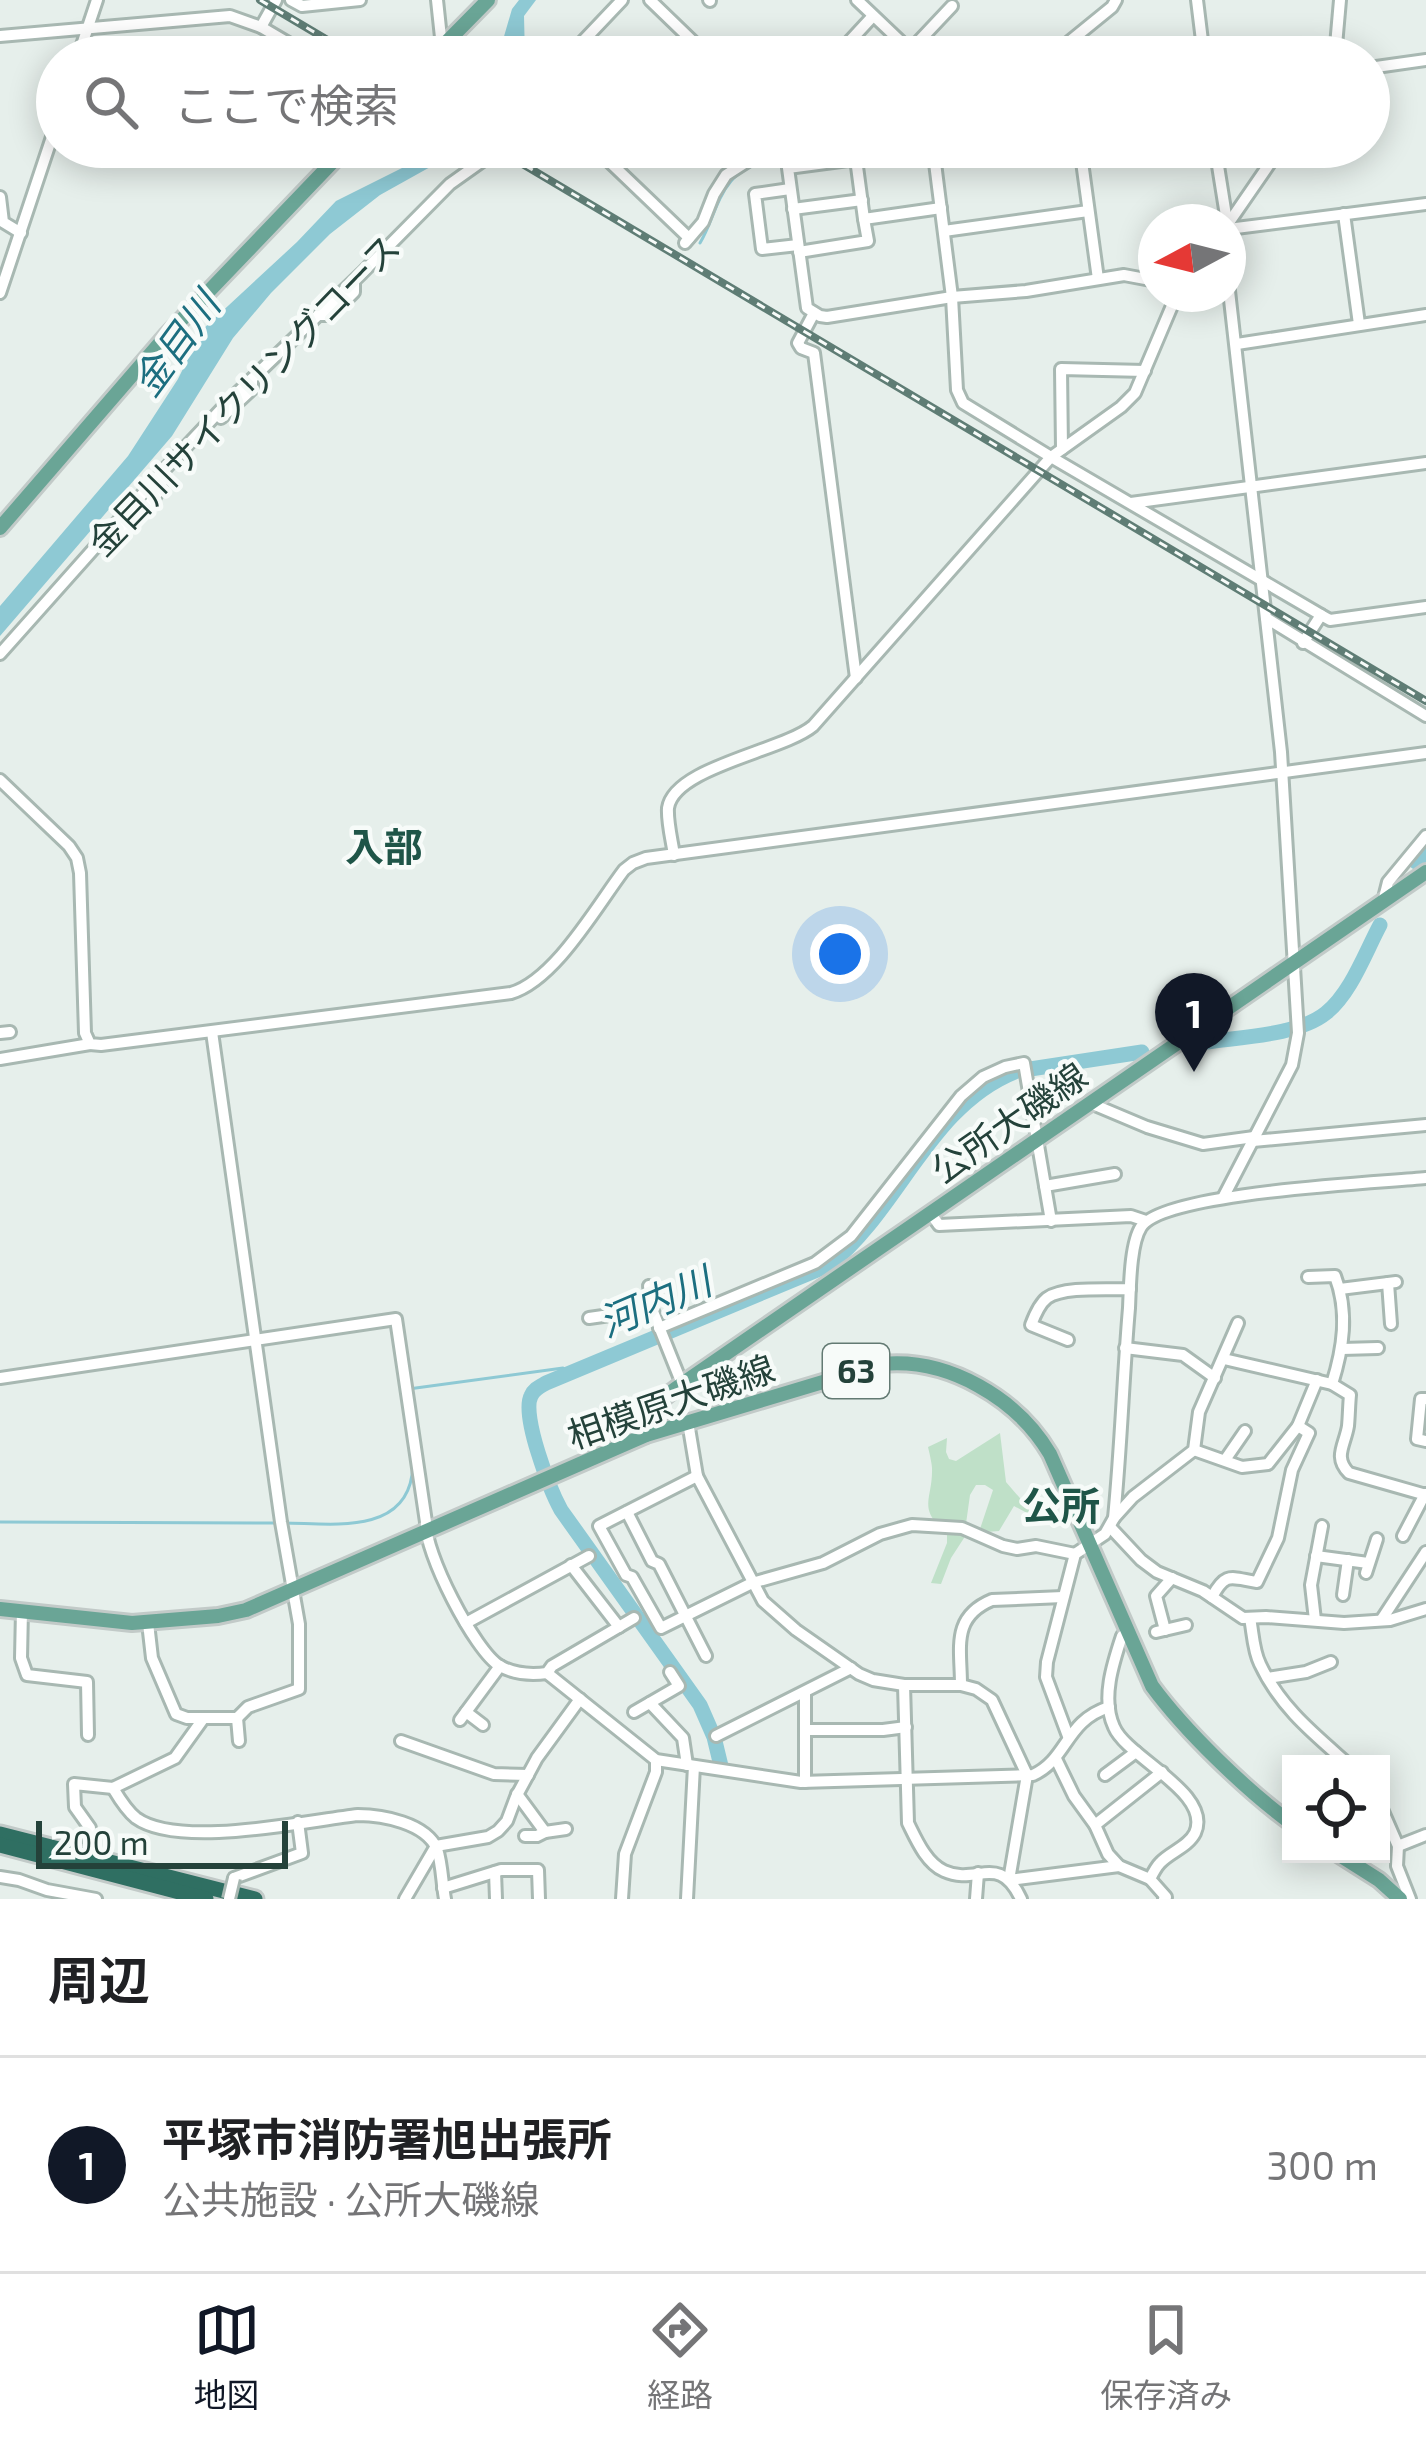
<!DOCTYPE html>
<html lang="ja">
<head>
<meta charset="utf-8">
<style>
	body { margin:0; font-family:"Exo 2","Noto Sans JP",sans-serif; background:#f6f6f6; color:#202124 }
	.controls { position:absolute; right:36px; bottom:36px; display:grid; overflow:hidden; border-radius:0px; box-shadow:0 6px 30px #0003 }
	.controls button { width:108px; height:108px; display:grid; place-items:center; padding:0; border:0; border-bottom:3px solid #e0e0e0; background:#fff; color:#202124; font:60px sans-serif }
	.compass { position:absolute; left:1138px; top:204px; width:108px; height:108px; border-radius:50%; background:#fff; box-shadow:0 6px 30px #0003; rotate:263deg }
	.scale { position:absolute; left:36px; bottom:30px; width:252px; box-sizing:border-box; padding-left:12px; border:6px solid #24423a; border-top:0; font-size:33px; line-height:42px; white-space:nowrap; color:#24423a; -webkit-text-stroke:9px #f7fbf9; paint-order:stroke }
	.you { position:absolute; left:840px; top:954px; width:42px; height:42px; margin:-30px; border:9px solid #fff; border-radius:50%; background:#1a73e8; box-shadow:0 0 0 18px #1a73e833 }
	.badge { display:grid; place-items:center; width:78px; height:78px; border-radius:50%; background:#111827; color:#fff; font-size:39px; font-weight:700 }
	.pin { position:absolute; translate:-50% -99px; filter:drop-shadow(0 3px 6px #0008) }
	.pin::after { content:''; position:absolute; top:63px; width:42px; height:36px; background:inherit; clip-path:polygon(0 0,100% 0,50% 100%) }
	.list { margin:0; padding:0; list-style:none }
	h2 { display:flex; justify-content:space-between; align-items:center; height:156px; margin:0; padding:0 48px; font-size:51px }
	h2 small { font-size:39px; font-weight:400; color:#757577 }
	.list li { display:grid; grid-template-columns:78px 1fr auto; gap:36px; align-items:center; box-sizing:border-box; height:216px; padding:0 48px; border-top:3px solid #e0e0e0 }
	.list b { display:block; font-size:45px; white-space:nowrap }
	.list p { margin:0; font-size:39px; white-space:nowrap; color:#757577 }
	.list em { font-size:39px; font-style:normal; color:#757577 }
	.icon { flex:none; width:66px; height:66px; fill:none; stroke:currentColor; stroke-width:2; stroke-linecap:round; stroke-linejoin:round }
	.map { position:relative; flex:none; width:1426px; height:1899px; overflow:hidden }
	.search { position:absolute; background:#fff; box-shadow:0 6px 30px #0003; left:36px; right:36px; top:36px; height:132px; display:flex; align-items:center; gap:30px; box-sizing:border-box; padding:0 42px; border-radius:66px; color:#757577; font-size:45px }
	.sheet { height:372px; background:#fff }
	nav { display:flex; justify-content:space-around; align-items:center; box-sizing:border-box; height:168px; border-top:3px solid #e0e0e0; background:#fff; font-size:33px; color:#757577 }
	nav a { display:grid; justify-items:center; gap:6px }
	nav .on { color:#111827 }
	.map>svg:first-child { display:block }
	.green { fill:#bfe0c8 }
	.water { fill:#8ec9d4 }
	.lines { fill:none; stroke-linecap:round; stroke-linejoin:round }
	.stream { stroke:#8ec9d4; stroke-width:3 }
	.river { stroke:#8ec9d4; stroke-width:15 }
	.minor-casing { stroke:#a8b8b2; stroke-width:16 }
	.major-casing { stroke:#c2cac8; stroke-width:20 }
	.highway-casing { stroke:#c2cac8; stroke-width:21 }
	.minor { stroke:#fff; stroke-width:10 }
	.major { stroke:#6aa596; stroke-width:14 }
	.highway { stroke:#2f6f62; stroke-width:15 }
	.rail-casing { stroke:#5f7d75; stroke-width:8 }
	.rail { stroke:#f7fbf9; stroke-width:3; stroke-dasharray:9; stroke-linecap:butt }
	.minor-bridge-casing { stroke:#a8b8b2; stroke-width:16; stroke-linecap:butt }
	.minor-bridge { stroke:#fff; stroke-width:10 }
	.labels { text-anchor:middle; stroke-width:9; stroke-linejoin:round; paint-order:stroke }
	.shield { fill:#f7fbf9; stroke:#637a73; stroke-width:3 }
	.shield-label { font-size:33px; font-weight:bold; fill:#24423a }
	.street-label { font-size:36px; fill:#24423a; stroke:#f7fbf9 }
	.water-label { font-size:39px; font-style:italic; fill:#1c6f80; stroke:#f7fbf9 }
	.neighbourhood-label { font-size:39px; font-weight:bold; fill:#1f5548; stroke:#f7fbf9 }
</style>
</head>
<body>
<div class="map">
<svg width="1426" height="1899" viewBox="0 0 1426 1899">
	<rect width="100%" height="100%" fill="#e6efeb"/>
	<path class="green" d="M1000,1433L1006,1482L1038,1519L1014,1506L999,1531L986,1532L980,1529L993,1490L985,1485H976L970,1495L964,1538L951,1558L941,1584L931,1583L947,1543V1533C916,1508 933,1500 932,1468C932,1464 929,1451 928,1447L947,1438L946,1452L949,1459L956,1461Z"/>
	<g class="water">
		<path d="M519,0H536L524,16L525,57H498L512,9Z"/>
		<path d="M427,147H466L380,195L330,234L271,293L233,338L172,436L0,636V606L128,456L178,379L202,330L297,242L336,201L408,165Z"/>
	</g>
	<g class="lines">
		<g class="stream">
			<path d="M700,243C712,223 716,199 731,181C744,165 772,160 791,147"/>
			<path d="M0,1522L274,1523"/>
			<path d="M284,1523C328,1523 403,1536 412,1475C415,1452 405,1414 401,1390L563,1368L570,1373"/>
		</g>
		<g class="river">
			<path d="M1416,862L1426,852"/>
			<path d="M1207,1042C1241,1037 1299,1035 1326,1013C1351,993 1365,953 1380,925"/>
			<path d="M721,1766L714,1737L700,1705L561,1510C550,1490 521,1415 531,1396C534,1389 539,1387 546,1383L829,1265C900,1209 929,1105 1017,1071L1142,1052"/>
		</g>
		<defs>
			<g id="minor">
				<path d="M291,0L302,6L360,0"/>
				<path d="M437,0L442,47"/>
				<path d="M650,0L709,57"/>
				<path d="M709,0L710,1"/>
				<path d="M857,0L917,57"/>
				<path d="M1197,0L1204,57"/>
				<path d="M261,27L276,0"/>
				<path d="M0,36L230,16L261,27L312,57"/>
				<path d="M836,56L873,16"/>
				<path d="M78,57L97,0"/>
				<path d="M568,57L622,0"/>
				<path d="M904,57L952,6"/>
				<path d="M1070,57L1069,42L1112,7L1116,0"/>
				<path d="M1335,57L1340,0"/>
				<path d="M1369,68L1426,60"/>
				<path d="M594,147L689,238"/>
				<path d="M925,147L935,163L952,297L957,390L963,403L1051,457L1321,615"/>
				<path d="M1080,147L1098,279"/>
				<path d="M1215,147L1227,222"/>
				<path d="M790,189L755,194L762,249L798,245"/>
				<path d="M0,197L3,222L21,233"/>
				<path d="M941,208L864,219L856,159L788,168L807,308L820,316L827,317L952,297L1026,291L1124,275L1156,281"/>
				<path d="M793,209L862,200"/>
				<path d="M1344,214L1359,324"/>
				<path d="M1228,224L1281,147"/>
				<path d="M1228,229L1426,204"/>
				<path d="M944,231L1088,211"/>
				<path d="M685,243L703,222L714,194L726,175L754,157L783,147"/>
				<path d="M799,252L868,241L864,219"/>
				<path d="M0,293L57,122"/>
				<path d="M814,313L798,343L801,348L814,353L856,678"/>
				<path d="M318,315H331L354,292V282"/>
				<path d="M1237,344L1426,315"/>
				<path d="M221,418L252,389V379"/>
				<path d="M1062,449L1061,369L1145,371"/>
				<path d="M1131,503L1426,463"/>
				<path d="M111,537C132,521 165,499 163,470"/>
				<path d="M1266,618L1426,716"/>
				<path d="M1303,643L1321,615L1330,620L1426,607"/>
				<path d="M0,654L163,471L231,399L362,273L450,184L488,157L497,147"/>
				<path d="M0,780L69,846L77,858L80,873L85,1033L90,1044L101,1045L511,993C555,980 596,907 624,870L633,863L646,858L1426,753"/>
				<path d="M674,855C672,841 667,822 668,808C674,767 783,751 813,726L1051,457L1121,407L1135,393L1177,294"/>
				<path d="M1383,902L1388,882L1426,836"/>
				<path d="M0,1033L10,1032"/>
				<path d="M0,1059L90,1044"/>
				<path d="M1090,1103L1147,1127L1203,1144L1254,1137"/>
				<path d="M1253,1141L1426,1125"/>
				<path d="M1045,1186L1115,1174"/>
				<path d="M1224,1196L1292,1065L1298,1033L1281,752L1228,282"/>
				<path d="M931,1214L939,1225L1131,1216L1146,1221"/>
				<path d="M1308,1277L1335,1276C1349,1312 1343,1349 1332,1384"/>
				<path d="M1388,1283L1391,1324"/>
				<path d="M649,1286L652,1309L682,1384"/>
				<path d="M1340,1289L1396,1282"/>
				<path d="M589,1318L652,1309"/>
				<path d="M659,1328L815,1263L851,1236L961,1096L983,1077L1005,1067L1024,1063L1051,1221"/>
				<path d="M1068,1340L1031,1325C1034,1317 1039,1304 1047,1298C1064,1286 1109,1290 1130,1289"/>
				<path d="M1125,1348L1183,1355L1215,1378"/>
				<path d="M1342,1349L1378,1348"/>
				<path d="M1224,1359L1332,1384L1350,1395C1349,1405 1349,1415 1348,1426C1345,1445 1333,1457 1349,1473L1426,1495"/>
				<path d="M0,1378L396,1319L426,1522C423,1550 475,1652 500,1666C514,1674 531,1675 547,1673L552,1666L634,1618"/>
				<path d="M1426,1399H1421L1417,1439L1426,1441"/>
				<path d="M688,1422L697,1476L763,1601L796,1630L859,1674L873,1680L904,1685H961L976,1689L992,1700L1027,1775L1009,1880L1119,1866"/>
				<path d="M1194,1450L1242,1467L1268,1464L1298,1426L1317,1380"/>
				<path d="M1225,1460L1245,1431"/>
				<path d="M697,1476L599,1526L626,1575L632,1577L661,1628L752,1583L823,1563L880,1534L912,1525L962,1528L1003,1546L1017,1549L1036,1546L1075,1554"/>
				<path d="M627,1512L652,1561L659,1564L706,1656"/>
				<path d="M1114,1518L1133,1497L1194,1450L1199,1412L1238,1323"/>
				<path d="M1111,1528L1141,1560L1157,1572L1203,1591L1243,1618L1266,1617L1344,1623L1390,1620L1426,1609"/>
				<path d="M1403,1536L1425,1494"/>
				<path d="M1316,1556L1368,1563"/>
				<path d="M571,1565L619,1627"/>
				<path d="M1366,1573L1377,1539"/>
				<path d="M1343,1595L1348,1560"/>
				<path d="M1212,1597C1226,1571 1231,1578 1257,1582L1278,1538L1292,1470L1309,1433L1298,1426"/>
				<path d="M22,1610L21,1658L27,1675L87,1682L88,1735"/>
				<path d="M1250,1618C1253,1633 1253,1650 1260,1664C1280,1707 1314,1734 1348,1764"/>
				<path d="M1382,1619L1426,1552"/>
				<path d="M1315,1620L1311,1585L1322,1526"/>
				<path d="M148,1623L152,1658L176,1714L187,1718H237L248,1707L299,1689V1624L281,1522L212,1032"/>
				<path d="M466,1623L589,1556"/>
				<path d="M1165,1630L1156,1596L1172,1578"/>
				<path d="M1156,1632L1186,1625"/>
				<path d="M1127,1633L1122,1636C1113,1663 1101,1699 1114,1727C1127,1758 1213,1793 1195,1833C1188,1847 1170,1852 1160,1863C1156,1867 1153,1873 1150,1879"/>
				<path d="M547,1673L656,1760L801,1782L1033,1775C1068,1759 1065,1721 1109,1707"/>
				<path d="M1268,1678L1306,1672L1331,1662"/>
				<path d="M904,1685L908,1823C916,1839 926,1863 944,1871C977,1886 999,1852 1021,1899"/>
				<path d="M961,1685C961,1648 951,1617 992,1600L1063,1597"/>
				<path d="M805,1693V1782"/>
				<path d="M650,1703L683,1738L687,1765"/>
				<path d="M466,1712L483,1725"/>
				<path d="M634,1712L679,1686L670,1672"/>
				<path d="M237,1718L239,1741"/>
				<path d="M460,1720L500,1666"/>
				<path d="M805,1730H883L906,1727"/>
				<path d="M716,1736L851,1668"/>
				<path d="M1068,1736L1046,1677L1047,1662L1075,1554L1105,1534L1114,1518C1121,1448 1123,1378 1129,1308C1130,1288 1130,1244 1141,1227C1164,1192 1378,1183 1426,1178"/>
				<path d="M401,1741L494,1774L528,1775"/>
				<path d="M1056,1759L1074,1796L1095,1825L1108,1854L1119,1866L1150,1879L1166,1897L1164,1899"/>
				<path d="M1105,1775L1136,1752"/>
				<path d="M113,1788C119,1798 126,1810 136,1818C179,1849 305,1821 358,1815C382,1815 426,1823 437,1849C442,1864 442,1883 445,1899"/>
				<path d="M517,1794L545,1832L566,1829"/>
				<path d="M1381,1807L1398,1846L1397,1866L1410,1899"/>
				<path d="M1095,1825L1162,1772"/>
				<path d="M525,1836H537L545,1832"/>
				<path d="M89,1842L90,1828L75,1807L74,1784L113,1788L175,1758L203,1719"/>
				<path d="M1398,1846L1426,1835"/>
				<path d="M495,1872L496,1899"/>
				<path d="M0,1877L19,1880L47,1890L96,1899"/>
				<path d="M234,1878L302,1853L298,1822"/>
				<path d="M443,1888L501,1870H538L539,1899"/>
				<path d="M405,1899L436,1846L488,1837L498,1831L507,1821L516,1797L537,1758L580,1699"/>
				<path d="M622,1899L625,1854L656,1772V1760"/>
				<path d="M687,1899L694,1766"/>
				<path d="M976,1899L978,1873"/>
			</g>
			<g id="major">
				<path d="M432,57L488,0"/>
				<path d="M0,528L166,336L347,147"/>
				<path d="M646,1435C645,1408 662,1399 682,1384L1426,872"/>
				<path d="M0,1609L132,1623L218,1616L246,1610L646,1435L883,1364C948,1358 1017,1398 1050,1454L1152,1686C1185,1731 1246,1790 1291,1823"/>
				<path d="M1338,1854L1379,1880L1400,1899"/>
			</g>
			<g id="highway">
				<path d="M0,1834L255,1899"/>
				<path d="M0,1845L206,1899"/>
			</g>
		</defs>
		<use href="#minor" class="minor-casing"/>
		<use href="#major" class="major-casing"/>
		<use href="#highway" class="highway-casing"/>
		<use href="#minor" class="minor"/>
		<use href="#major" class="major"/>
		<use href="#highway" class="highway"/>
		<defs>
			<g id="rail">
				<path d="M260,0L356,57"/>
				<path d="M494,147L1426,701"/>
			</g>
		</defs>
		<use href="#rail" class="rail-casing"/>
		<use href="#rail" class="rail"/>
		<defs>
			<path id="minor-bridge" d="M229,1899L234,1878"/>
		</defs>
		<use href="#minor-bridge" class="minor-bridge-casing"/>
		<use href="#minor-bridge" class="minor-bridge"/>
	</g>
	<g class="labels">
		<rect class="shield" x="823" y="1344" width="66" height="54" rx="9"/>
		<g class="shield-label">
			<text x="856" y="1383">63</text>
		</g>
		<g class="street-label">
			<text transform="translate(244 395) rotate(-46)" y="13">金目川サイクリングコース</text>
			<text transform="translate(1009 1123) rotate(-35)" y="13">公所大磯線</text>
			<text transform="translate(671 1402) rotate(-19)" y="13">相模原大磯線</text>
		</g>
		<g class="water-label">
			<text transform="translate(176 344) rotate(-54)" y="14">金目川</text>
			<text transform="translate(655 1302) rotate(-23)" y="14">河内川</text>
		</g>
		<g class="neighbourhood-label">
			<text x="384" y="861">入部</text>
			<text x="1061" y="1520">公所</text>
		</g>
	</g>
</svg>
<div class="controls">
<button><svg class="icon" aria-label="locate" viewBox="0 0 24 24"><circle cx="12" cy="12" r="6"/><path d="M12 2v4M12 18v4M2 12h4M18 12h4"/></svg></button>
</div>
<svg class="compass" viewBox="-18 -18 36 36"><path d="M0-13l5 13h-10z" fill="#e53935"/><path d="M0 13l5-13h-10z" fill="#757577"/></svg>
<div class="scale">200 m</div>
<div class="you"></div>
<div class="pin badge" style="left:1194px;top:1072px">1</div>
<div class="search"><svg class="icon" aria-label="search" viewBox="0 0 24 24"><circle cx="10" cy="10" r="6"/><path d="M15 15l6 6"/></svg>ここで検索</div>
</div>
<section class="sheet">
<h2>周辺<small></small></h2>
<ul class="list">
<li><span class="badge">1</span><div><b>平塚市消防署旭出張所</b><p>公共施設 · 公所大磯線</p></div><em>300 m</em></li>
</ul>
</section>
<nav>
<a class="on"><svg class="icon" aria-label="map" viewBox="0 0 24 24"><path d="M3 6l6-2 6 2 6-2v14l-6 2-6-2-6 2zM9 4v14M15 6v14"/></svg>地図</a>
<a><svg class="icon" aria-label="directions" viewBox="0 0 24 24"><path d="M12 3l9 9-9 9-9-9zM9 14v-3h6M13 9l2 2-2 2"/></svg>経路</a>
<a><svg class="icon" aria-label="saved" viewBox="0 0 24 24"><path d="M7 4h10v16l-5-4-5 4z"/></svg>保存済み</a>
</nav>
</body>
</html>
